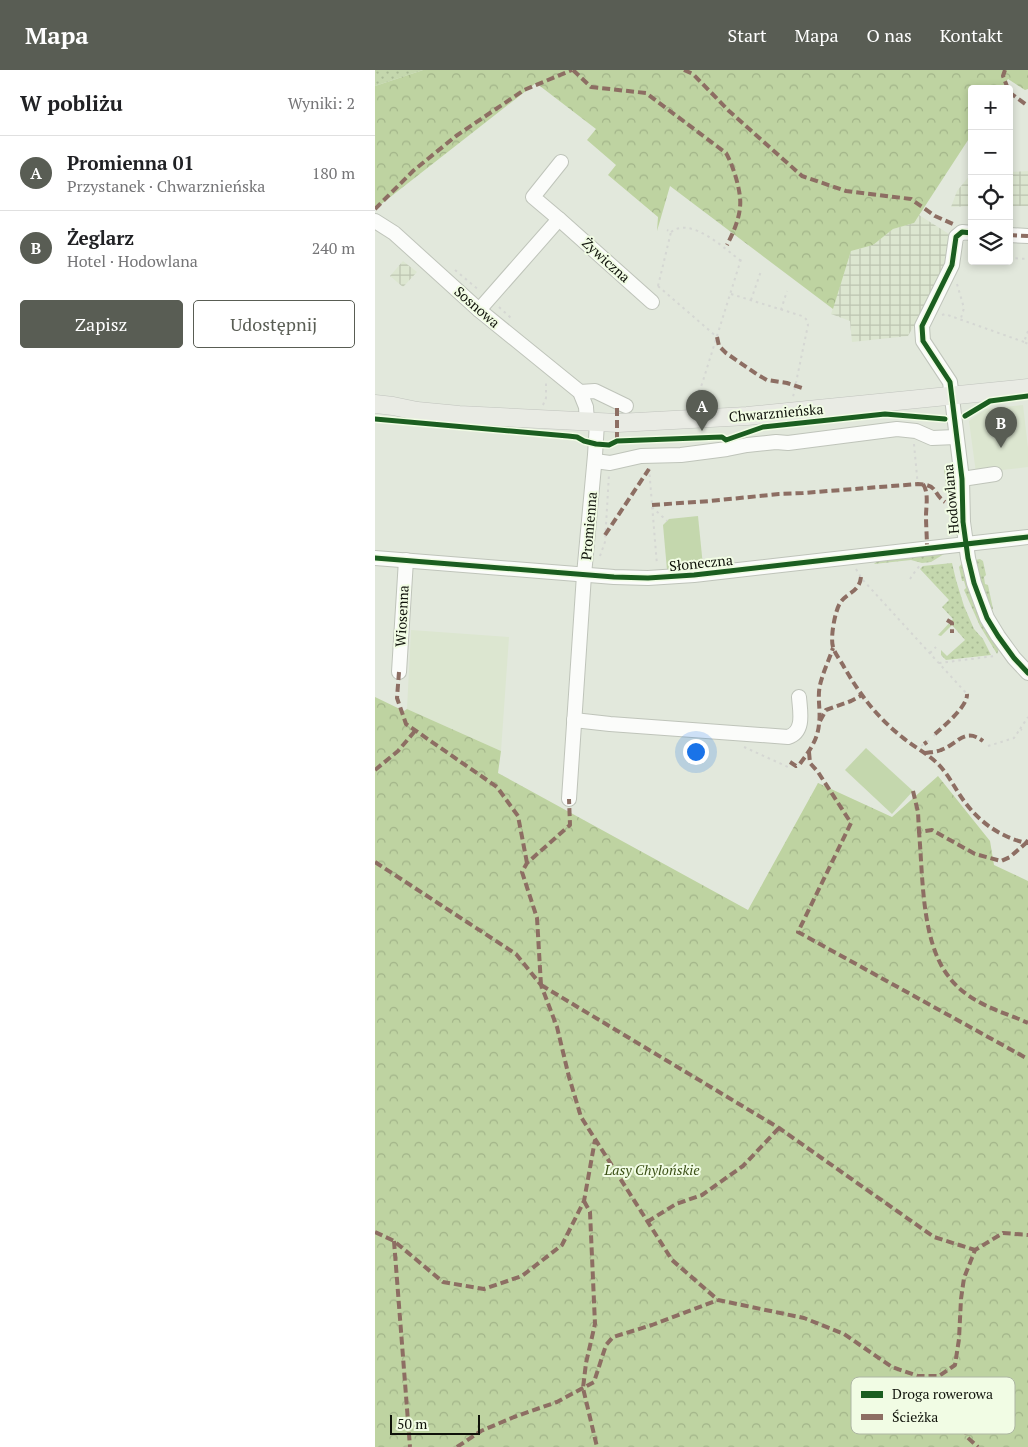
<!DOCTYPE html>
<html lang="pl">
<head>
<meta charset="utf-8">
<style>
	body { margin:0; font-family:"PT Serif",serif; background:#f2f2f2; color:#202124 }
	.controls { position:absolute; right:15px; top:15px; display:grid; overflow:hidden; border-radius:5px; box-shadow:0 2px 8px #0003 }
	.controls button { width:45px; height:45px; display:grid; place-items:center; padding:0; border:0; border-bottom:1px solid #e0e0e0; background:#fff; color:#202124; font:25px sans-serif }
	.scale { position:absolute; left:15px; bottom:12px; width:90px; box-sizing:border-box; padding-left:5px; border:2px solid #0f120a; border-top:0; font-size:14px; line-height:18px; white-space:nowrap; color:#0f120a; -webkit-text-stroke:4px #f1fce4; paint-order:stroke }
	.you { position:absolute; left:320px; top:681px; width:18px; height:18px; margin:-12px; border:4px solid #fff; border-radius:50%; background:#1a73e8; box-shadow:0 0 0 8px #1a73e833 }
	.badge { display:grid; place-items:center; width:32px; height:32px; border-radius:50%; background:#595d54; color:#fff; font-size:16px; font-weight:700 }
	.pin { position:absolute; translate:-50% -41px; filter:drop-shadow(0 1px 2px #0008) }
	.pin::after { content:''; position:absolute; top:26px; width:18px; height:15px; background:inherit; clip-path:polygon(0 0,100% 0,50% 100%) }
	.list { margin:0; padding:0; list-style:none }
	h2 { display:flex; justify-content:space-between; align-items:center; height:65px; margin:0; padding:0 20px; font-size:21px }
	h2 small { font-size:16px; font-weight:400; color:#757577 }
	.list li { display:grid; grid-template-columns:32px 1fr auto; gap:15px; align-items:center; box-sizing:border-box; height:75px; padding:0 20px; border-top:1px solid #e0e0e0 }
	.list b { display:block; font-size:19px; white-space:nowrap }
	.list p { margin:0; font-size:16px; white-space:nowrap; color:#757577 }
	.list em { font-size:16px; font-style:normal; color:#757577 }
	.actions { display:flex; gap:10px; padding:15px 20px }
	.actions a { flex:1; padding:11px 0; border:1px solid #595d54; border-radius:5px; text-align:center; font-size:18px; color:#595d54 }
	.actions .main { background:#595d54; color:#fff }
	.icon { flex:none; width:28px; height:28px; fill:none; stroke:currentColor; stroke-width:2; stroke-linecap:round; stroke-linejoin:round }
	.map { position:relative; flex:none; width:653px; height:1377px; overflow:hidden }
	header { display:flex; align-items:center; gap:30px; box-sizing:border-box; height:70px; padding:0 25px; background:#595d54; color:#fff }
	header strong { font-size:24px }
	nav { display:flex; gap:28px; margin-inline-start:auto; font-size:18px }
	main { display:flex }
	aside { flex:1; background:#fff }
	.map>svg:first-child { display:block }
	.built { fill:#dce6d0 }
	.industrial { fill:url(#industrial-grid) }
	.grass { fill:url(#grass-dots) }
	.forest { fill:url(#forest-crowns) }
	.park { fill:#c4d7ad }
	.lines { fill:none; stroke-linecap:round; stroke-linejoin:round }
	.minor-casing { stroke:#bfc4ba; stroke-width:16 }
	.major-casing { stroke:#c0c3bd; stroke-width:19 }
	.path { stroke:#d5d7d3; stroke-width:2; stroke-dasharray:2.5 4; stroke-linecap:butt }
	.minor { stroke:#fbfcfa; stroke-width:14 }
	.major { stroke:#e9ebe4; stroke-width:18 }
	.quiet { stroke:#8d6e63; stroke-width:4; stroke-dasharray:8 4; stroke-linecap:butt }
	.cycleway-casing { stroke:#f1fce4; stroke-width:8 }
	.cycleway { stroke:#1b5e20; stroke-width:5 }
	.labels { text-anchor:middle; stroke-width:4; stroke-linejoin:round; paint-order:stroke }
	.street-label { font-size:14px; fill:#0f120a; stroke:#f1fce4 }
	.park-label { font-size:14px; font-style:italic; fill:#3b5016; stroke:#f1fce4 }
	.key { fill:#f1fce4; stroke:#adb6a3; stroke-width:1 }
	.key-label { font-size:14px; fill:#0f120a }
</style>
</head>
<body>
<header>
<strong>Mapa</strong>
<nav><a>Start</a><a>Mapa</a><a>O nas</a><a>Kontakt</a></nav>
</header>
<main>
<aside>
<h2>W pobliżu<small>Wyniki: 2</small></h2>
<ul class="list">
<li><span class="badge">A</span><div><b>Promienna 01</b><p>Przystanek · Chwarznieńska</p></div><em>180 m</em></li>
<li><span class="badge">B</span><div><b>Żeglarz</b><p>Hotel · Hodowlana</p></div><em>240 m</em></li>
</ul>
<div class="actions"><a class="main">Zapisz</a><a>Udostępnij</a></div>
</aside>
<div class="map">
<svg width="653" height="1377" viewBox="0 0 653 1377">
	<defs>
		<pattern id="industrial-grid" width="8" height="8" patternUnits="userSpaceOnUse" patternTransform="scale(1.25)"><rect width="8" height="8" fill="#dce6d0"/><path d="M0 4h8M4 0v8" fill="none" stroke="#bcc4b1"/></pattern>
		<pattern id="grass-dots" width="8" height="8" patternUnits="userSpaceOnUse" patternTransform="scale(1.25)"><rect width="8" height="8" fill="#c4d7ad"/><path d="M2 2h.1M6 6h.1" fill="none" stroke="#a7b894" stroke-width="1.8" stroke-linecap="round"/></pattern>
		<pattern id="forest-crowns" width="20" height="18" patternUnits="userSpaceOnUse" patternTransform="scale(1.25)"><rect width="20" height="18" fill="#bed3a1"/><path d="M2 6a3 3 0 1 1 6 0M12 15a3 3 0 1 1 6 0" fill="none" stroke="#a2b489"/></pattern>
	</defs>
	<rect width="100%" height="100%" fill="#e2e8dc"/>
	<g class="built">
		<path d="M648,335L653,378V397L601,403L594,351L611,339Z"/>
		<path d="M36,560L134,567L126,681L32,639Z"/>
	</g>
	<g class="industrial">
		<path d="M653,101V136H634V102Z"/>
		<path d="M595,105H597V136L576,137L582,121Z"/>
		<path d="M544,145L574,164L571,201L533,266L477,272L475,251L456,244L476,181L498,175L518,159L539,153Z"/>
		<path d="M28,191L42,202L28,217L15,206Z"/>
	</g>
	<g class="grass">
		<path d="M0,0H48L0,16Z"/>
		<path d="M575,398L583,456H577L576,453L569,399Z"/>
		<path d="M568,481L569,484L556,492L547,493L536,490L499,494L502,491Z"/>
		<path d="M605,489L608,491L611,505L609,507L610,514L613,515L618,539L616,540L605,510L600,490Z"/>
		<path d="M588,492L624,579L622,584L605,556L589,520L591,518L589,511H587L584,497Z"/>
		<path d="M577,493L581,510L589,536L599,559L608,569L616,585L571,590L566,585V580L572,586L590,570L577,555L566,566L563,565L578,549L567,537L574,530L545,499L548,496Z"/>
	</g>
	<g class="forest">
		<path d="M48,0H653V19L650,20L633,9L626,19H597V64L539,153L518,159L498,175L476,181L458,239L295,116L282,161L283,147L233,105L241,95L212,70L221,59L161,13L0,139V16Z"/>
		<path d="M0,627L29,641L32,639L126,681L123,703L373,840L443,713L517,747L563,706L615,771L619,795L653,811V1377H0Z"/>
	</g>
	<g class="park">
		<path d="M323,446L328,496L292,500L288,455L294,449Z"/>
		<path d="M491,678L538,721L517,744L470,700Z"/>
	</g>
	<g class="lines">
		<defs>
			<g id="minor">
				<path d="M184,149L277,232"/>
				<path d="M0,151L19,163L104,240L205,322L211,337L212,352"/>
				<path d="M597,163L587,162L581,167L577,195L547,256L548,271L575,312L587,409L588,452L593,488L599,513L612,548L623,566L639,588L653,603"/>
				<path d="M634,165L653,166"/>
				<path d="M104,240L184,149L158,127L186,92"/>
				<path d="M205,322L220,321L251,336"/>
				<path d="M220,391L235,393L266,386L306,385L352,379L372,375L401,372L413,373L522,359L541,361L557,368L581,367"/>
				<path d="M587,409L620,404"/>
				<path d="M0,488L239,507L273,508L319,505L653,467"/>
				<path d="M24,602L31,490"/>
				<path d="M199,650L235,654L413,667C430,662 425,641 424,627"/>
				<path d="M194,729L209,505L220,385L222,353"/>
			</g>
			<path id="major" d="M0,334L18,336L42,341L84,345L243,353L372,346L653,318"/>
		</defs>
		<use href="#minor" class="minor-casing"/>
		<use href="#major" class="major-casing"/>
		<g class="path">
			<path d="M296,162C316,146 350,179 366,191"/>
			<path d="M634,188L653,189"/>
			<path d="M80,200L105,221"/>
			<path d="M582,214L589,238L586,248"/>
			<path d="M283,216L342,267"/>
			<path d="M283,216L296,162L292,160"/>
			<path d="M356,224L427,246L431,249L433,255L418,327"/>
			<path d="M376,230L386,201"/>
			<path d="M124,237L137,249"/>
			<path d="M406,240L412,221"/>
			<path d="M567,245L570,244L649,272"/>
			<path d="M653,261L649,272L653,274"/>
			<path d="M320,334V330L327,314L367,186"/>
			<path d="M168,335L171,328V311"/>
			<path d="M539,374L543,417"/>
			<path d="M274,398L282,495"/>
			<path d="M277,437L292,451"/>
			<path d="M225,486L230,472L234,404"/>
			<path d="M481,499L487,509L592,624"/>
			<path d="M535,509L539,503L546,494"/>
			<path d="M555,583L561,577"/>
			<path d="M564,593L620,586"/>
			<path d="M645,659L653,647"/>
			<path d="M559,666L560,664"/>
			<path d="M552,672L555,669"/>
			<path d="M546,676L549,674"/>
			<path d="M613,676L639,668L645,659L647,660"/>
			<path d="M369,677L413,697"/>
		</g>
		<use href="#minor" class="minor"/>
		<use href="#major" class="major"/>
		<g class="quiet">
			<path d="M198,0L216,17L271,23L351,83C358,95 367,123 365,137C364,150 358,163 352,175"/>
			<path d="M309,0L318,4L354,41L427,106L471,121L536,129L560,146L578,154"/>
			<path d="M630,0L628,6L633,19"/>
			<path d="M634,22L653,36"/>
			<path d="M0,139L38,101L81,66L149,20L197,0"/>
			<path d="M634,165L653,166"/>
			<path d="M342,267L344,276L351,283L383,305L392,310L412,313L427,318"/>
			<path d="M242,338V371"/>
			<path d="M548,414C554,423 551,436 551,446C551,456 552,467 552,478"/>
			<path d="M277,435L335,431L404,424L428,423L543,414C564,415 557,423 570,432"/>
			<path d="M230,465L274,399"/>
			<path d="M486,507C484,523 472,522 465,533C460,541 455,568 458,577C460,584 466,591 469,597C486,626 501,646 527,667C539,677 552,683 563,694C574,705 580,719 589,731C605,753 626,767 651,773L653,770"/>
			<path d="M572,550L577,553V563"/>
			<path d="M24,602L22,628L31,654L122,717L143,746L152,793"/>
			<path d="M445,651L451,640L476,631L487,625"/>
			<path d="M560,664C569,656 593,636 592,624"/>
			<path d="M549,674L552,672"/>
			<path d="M434,682L435,693L443,702L476,753L423,862L653,989"/>
			<path d="M550,683C556,682 561,682 566,680C583,674 589,657 608,671"/>
			<path d="M415,692L421,696L424,695C433,683 443,670 444,654C446,641 442,628 445,615C448,602 454,590 458,578"/>
			<path d="M0,700L23,681L40,661"/>
			<path d="M538,721L543,742L544,762"/>
			<path d="M653,773H651L635,787L626,791L600,784L557,760L544,762C548,805 546,872 574,907C581,917 593,926 604,932C620,941 636,945 653,953"/>
			<path d="M0,792L141,884L166,915L182,957L194,1007L206,1047L297,1190L343,1230L429,1248L469,1264L517,1297L543,1306H564L580,1295L584,1269L586,1229L589,1208L600,1180L628,1163L653,1165"/>
			<path d="M166,915L404,1058L559,1167L600,1180"/>
			<path d="M166,915L162,848L147,802L152,793L195,755L194,729"/>
			<path d="M209,1131L215,1142L220,1254L211,1293L208,1318L222,1377"/>
			<path d="M272,1152L301,1134L327,1125L368,1096L404,1058"/>
			<path d="M0,1162L19,1171L68,1212L109,1219L147,1206L187,1175L209,1131L220,1070"/>
			<path d="M19,1171L35,1377"/>
			<path d="M543,1306L587,1341L592,1367L603,1377"/>
			<path d="M82,1377L106,1361L139,1347L182,1332L219,1312L231,1275L238,1267L277,1255L343,1230"/>
		</g>
		<defs>
			<g id="cycleway">
				<path d="M597,163L587,162L581,167L577,195L547,256L548,271L575,312L587,409L588,452L593,488L599,513L612,548L623,566L639,588L653,603"/>
				<path d="M590,346L615,331L653,326"/>
				<path d="M0,349L193,366L202,367L209,371L221,374L234,375L242,371L347,367L351,370L388,357L510,344L570,349"/>
				<path d="M0,488L239,507L273,508L319,505L653,467"/>
			</g>
		</defs>
		<use href="#cycleway" class="cycleway-casing"/>
		<use href="#cycleway" class="cycleway"/>
	</g>
	<g class="labels">
		<g class="street-label">
			<text transform="translate(231 190) rotate(42)" y="5">Żywiczna</text>
			<text transform="translate(102 237) rotate(41)" y="5">Sosnowa</text>
			<text transform="translate(401 343) rotate(-5)" y="5">Chwarznieńska</text>
			<text transform="translate(576 429) rotate(-95)" y="5">Hodowlana</text>
			<text transform="translate(214 456) rotate(-85)" y="5">Promienna</text>
			<text transform="translate(326 493) rotate(-6)" y="5">Słoneczna</text>
			<text transform="translate(27 546) rotate(-87)" y="5">Wiosenna</text>
		</g>
		<g class="park-label">
			<text x="277" y="1105">Lasy Chylońskie</text>
		</g>
	</g>
	<rect x="476" y="1307" width="164" height="57" rx="8" class="key"/>
	<rect x="486" y="1321" width="22" height="7" fill="#1b5e20"/>
	<rect x="486" y="1344" width="22" height="6" fill="#8d6e63"/>
	<g class="key-label">
		<text x="517" y="1329">Droga rowerowa</text>
		<text x="517" y="1352">Ścieżka</text>
	</g>
</svg>
<div class="controls">
<button>+</button>
<button>−</button>
<button><svg class="icon" aria-label="locate" viewBox="0 0 24 24"><circle cx="12" cy="12" r="6"/><path d="M12 2v4M12 18v4M2 12h4M18 12h4"/></svg></button>
<button><svg class="icon" aria-label="layers" viewBox="0 0 24 24"><path d="M12 4l9 5-9 5-9-5zM3 14l9 5 9-5"/></svg></button>
</div>
<div class="scale">50 m</div>
<div class="you"></div>
<div class="pin badge" style="left:327px;top:361px">A</div>
<div class="pin badge" style="left:626px;top:378px">B</div>
</div>
</main>
</body>
</html>
